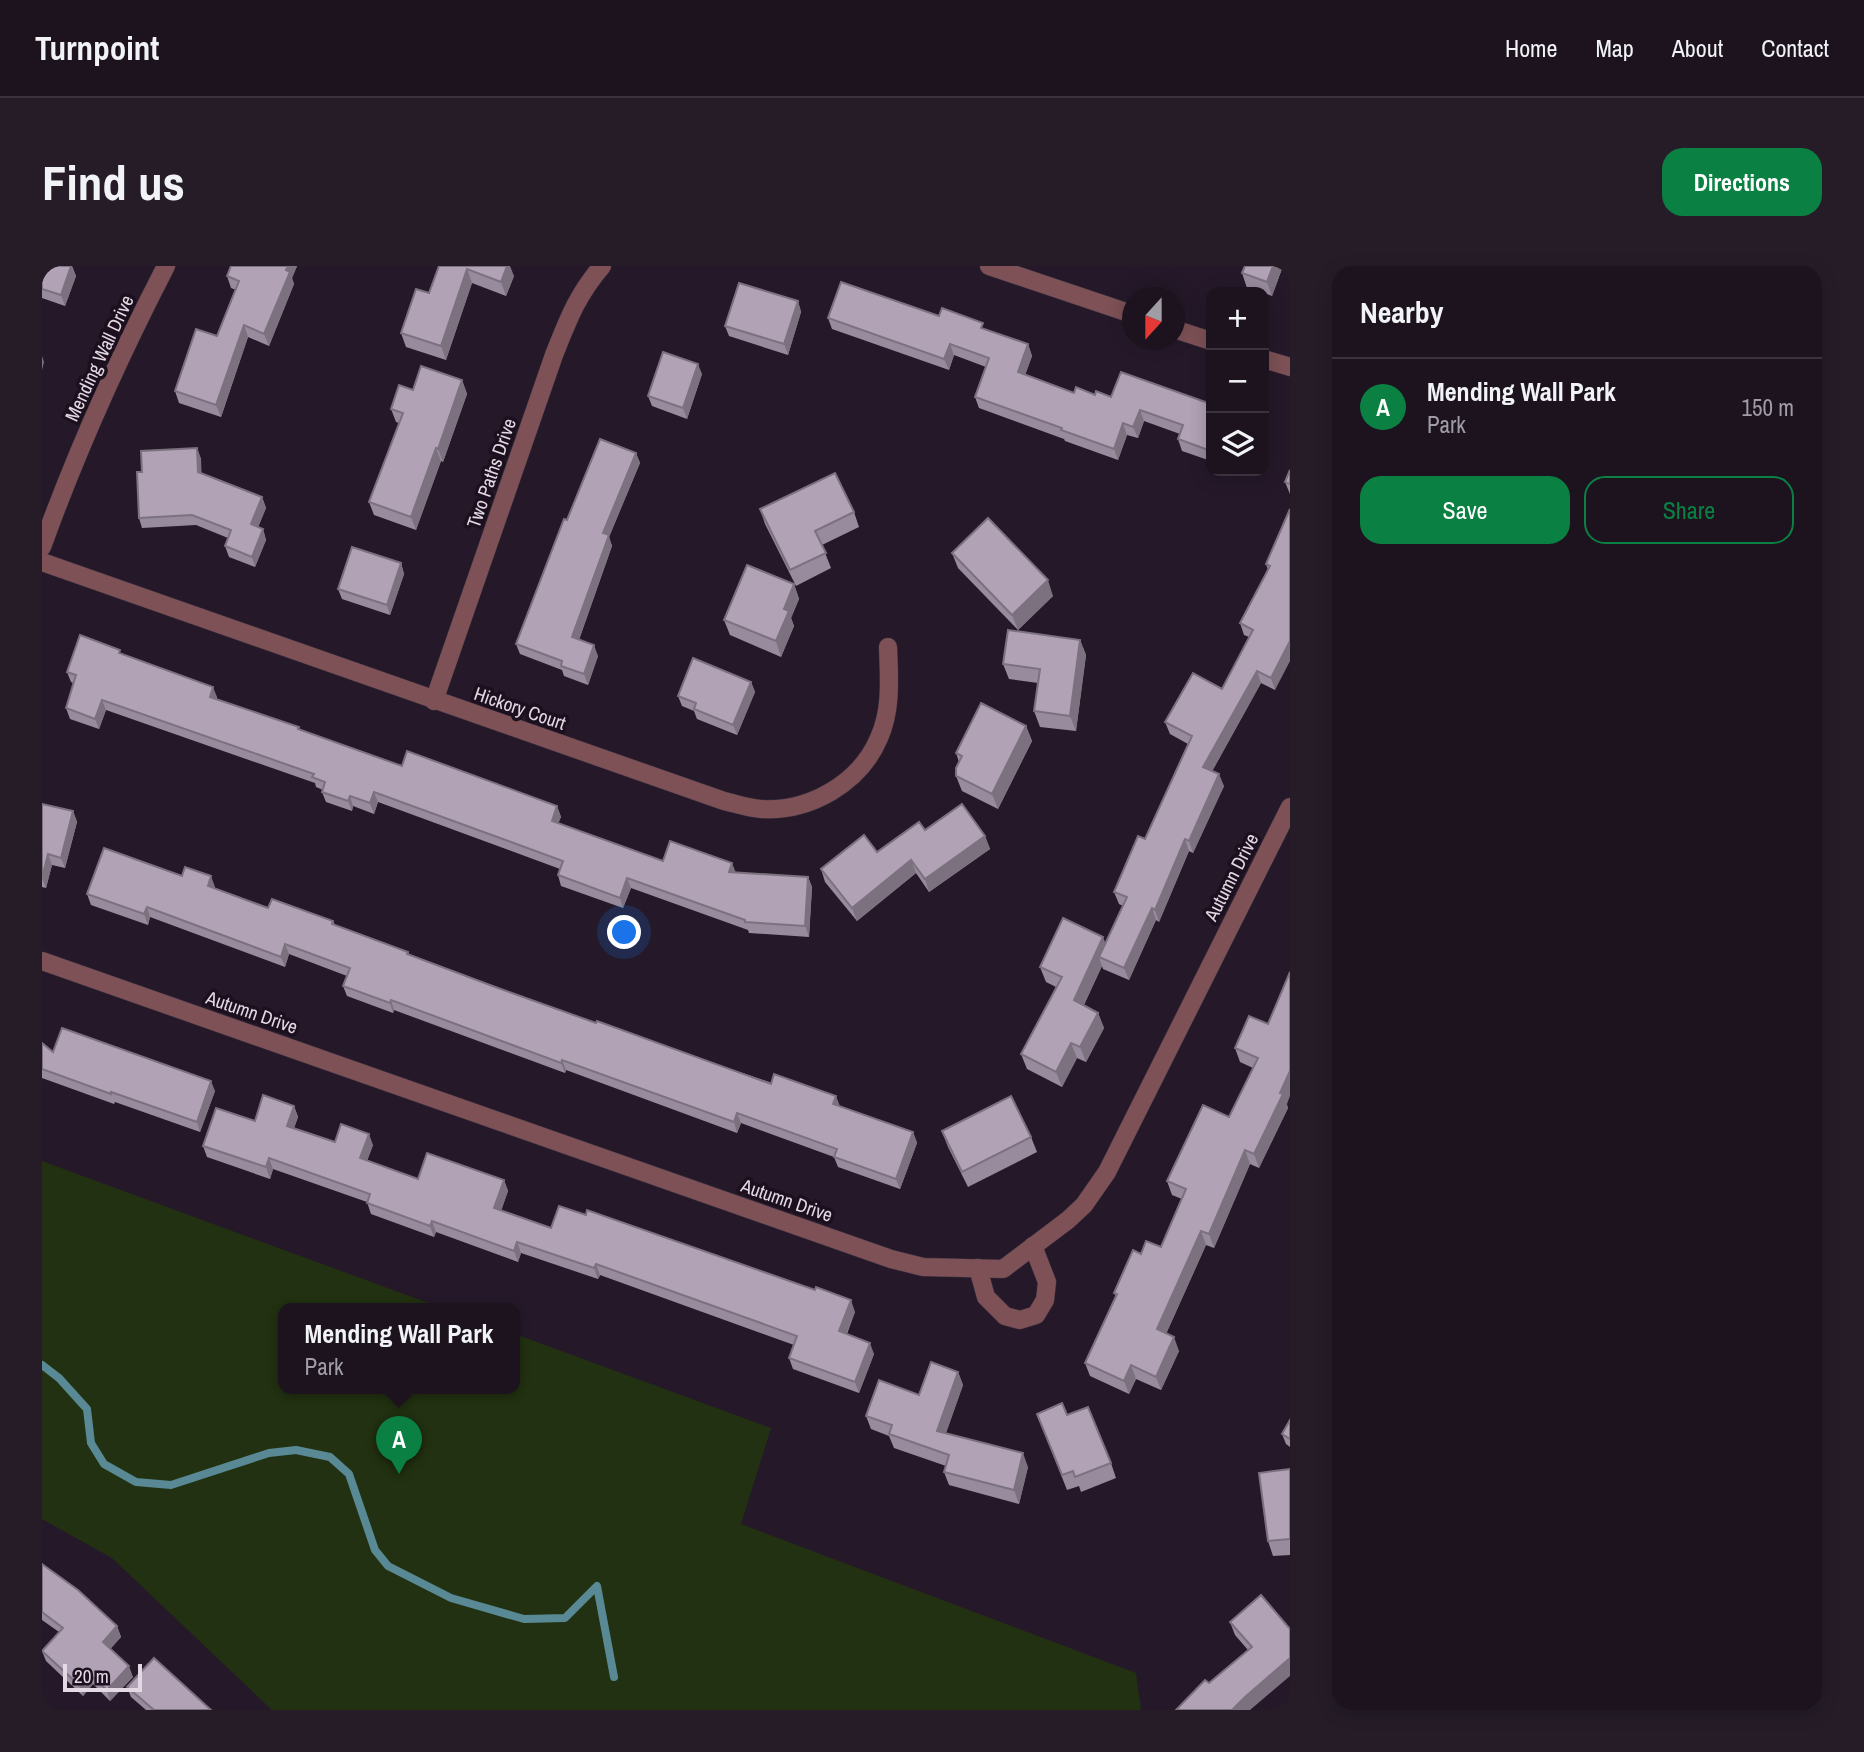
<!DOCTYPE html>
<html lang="en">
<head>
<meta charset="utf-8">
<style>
	body { margin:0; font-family:"Archivo Narrow",sans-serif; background:#251c28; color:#f1f3f6 }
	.controls { position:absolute; right:21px; top:21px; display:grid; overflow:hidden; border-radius:14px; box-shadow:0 4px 18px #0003 }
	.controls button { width:63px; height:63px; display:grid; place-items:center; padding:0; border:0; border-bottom:2px solid #3a323d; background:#1c131f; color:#f1f3f6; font:35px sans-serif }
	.compass { position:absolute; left:1080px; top:21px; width:63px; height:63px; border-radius:50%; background:#1c131f; box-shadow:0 4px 18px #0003; rotate:201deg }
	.scale { position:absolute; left:21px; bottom:18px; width:79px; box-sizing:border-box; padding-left:7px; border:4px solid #e2d9e4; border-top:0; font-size:19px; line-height:24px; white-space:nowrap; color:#e2d9e4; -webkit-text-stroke:5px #1c101f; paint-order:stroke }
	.you { position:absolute; left:583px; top:667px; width:24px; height:24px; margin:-18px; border:5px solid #fff; border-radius:50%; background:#1a73e8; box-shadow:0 0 0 10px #1a73e833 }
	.badge { display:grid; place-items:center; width:46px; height:46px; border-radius:50%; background:#0b8043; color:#fff; font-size:23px; font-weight:700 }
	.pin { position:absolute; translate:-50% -58px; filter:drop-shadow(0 2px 4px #0008) }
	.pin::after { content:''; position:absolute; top:37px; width:24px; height:21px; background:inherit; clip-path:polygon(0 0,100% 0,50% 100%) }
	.popup { position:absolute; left:236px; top:1037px; width:242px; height:91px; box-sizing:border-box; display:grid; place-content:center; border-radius:14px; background:#1c131f; filter:drop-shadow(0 2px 5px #0005); font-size:23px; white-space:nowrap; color:#a09ea4 }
	.popup b { font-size:26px; color:#f1f3f6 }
	.popup::after { content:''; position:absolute; left:50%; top:100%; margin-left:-14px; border:14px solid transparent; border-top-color:#1c131f }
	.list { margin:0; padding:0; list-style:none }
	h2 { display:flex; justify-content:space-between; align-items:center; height:91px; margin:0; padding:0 28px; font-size:30px }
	h2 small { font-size:23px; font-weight:400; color:#a09ea4 }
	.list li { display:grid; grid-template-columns:46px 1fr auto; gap:21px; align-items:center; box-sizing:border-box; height:98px; padding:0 28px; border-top:2px solid #3a323d }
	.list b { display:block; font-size:26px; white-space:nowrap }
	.list p { margin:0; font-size:23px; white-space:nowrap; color:#a09ea4 }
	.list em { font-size:23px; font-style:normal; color:#a09ea4 }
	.actions { display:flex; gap:14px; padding:21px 28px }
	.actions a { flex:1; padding:16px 0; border:2px solid #0b8043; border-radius:21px; text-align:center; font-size:24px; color:#0b8043 }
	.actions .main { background:#0b8043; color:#fff }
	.icon { flex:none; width:38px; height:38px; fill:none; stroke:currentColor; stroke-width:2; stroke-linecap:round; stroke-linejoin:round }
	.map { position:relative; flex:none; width:1248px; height:1444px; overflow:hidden; border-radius:21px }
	header { display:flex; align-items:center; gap:42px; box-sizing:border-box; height:98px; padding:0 35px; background:#1c131f; border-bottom:2px solid #3a323d }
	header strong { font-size:33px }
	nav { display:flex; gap:38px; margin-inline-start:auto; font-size:24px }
	.intro { display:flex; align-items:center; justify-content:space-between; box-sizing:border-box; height:168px; padding:0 42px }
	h1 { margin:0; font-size:49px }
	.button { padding:18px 32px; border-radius:21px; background:#0b8043; color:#fff; font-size:24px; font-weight:700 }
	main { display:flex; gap:42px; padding:0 42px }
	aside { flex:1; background:#1c131f; border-radius:21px; box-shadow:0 4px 18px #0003 }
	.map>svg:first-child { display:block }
	.green { fill:#223111 }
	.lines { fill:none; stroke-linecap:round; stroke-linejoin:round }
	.stream { stroke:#598994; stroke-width:8 }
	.minor-casing { stroke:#3f3443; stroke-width:19 }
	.minor { stroke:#7d5156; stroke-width:18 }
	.wall { fill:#988b9d }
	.shaded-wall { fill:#7c717f }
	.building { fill:#b1a2b6; stroke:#7c717f; stroke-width:2 }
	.labels { text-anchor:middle; stroke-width:7; stroke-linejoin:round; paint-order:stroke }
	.street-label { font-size:19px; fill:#e2d9e4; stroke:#1c101f }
</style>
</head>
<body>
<header>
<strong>Turnpoint</strong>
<nav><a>Home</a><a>Map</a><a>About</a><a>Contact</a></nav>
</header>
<div class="intro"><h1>Find us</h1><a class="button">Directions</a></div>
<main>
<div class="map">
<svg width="1248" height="1444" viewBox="0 0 1248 1444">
	<rect width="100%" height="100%" fill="#251929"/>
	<path class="green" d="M0,895L400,1042H242V1122H472L473,1068L729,1162L699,1258L1094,1407L1099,1444H230L70,1292L0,1253Z"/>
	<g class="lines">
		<path class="stream" d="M0,1099L17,1112L45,1143L49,1177L62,1198L94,1216L129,1219L227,1187L254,1184L288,1191L307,1208L333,1284L346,1300L409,1332L482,1353L523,1352L555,1320L572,1411"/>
		<defs>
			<g id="minor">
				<path d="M947,0L1090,48"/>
				<path d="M1132,63L1169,75"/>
				<path d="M1222,93L1248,101"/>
				<path d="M0,281C35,184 77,91 124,0"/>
				<path d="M0,296L682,535C695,538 706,542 719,543C768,546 818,517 837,472C850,443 847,411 846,381"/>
				<path d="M392,435L512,89C526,54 535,29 560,0"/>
				<path d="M0,695L849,993L881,1001L961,1003L1026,954L1042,939L1065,906L1248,541"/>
				<path d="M936,1002L944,1031L963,1050L978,1054L994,1049L1003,1034L1005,1016L991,980"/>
			</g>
		</defs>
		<use href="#minor" class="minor-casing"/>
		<use href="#minor" class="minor"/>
	</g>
	<g class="wall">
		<path d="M0,0H30L34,10L23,40L0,32Z"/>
		<path d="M189,0H255L250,12L252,18L227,80L206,71L179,151L137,137L133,125L175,70L194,24L189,22L185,10Z"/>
		<path d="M397,0L472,10L464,30L430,17L404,94L364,81L359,67L387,27Z"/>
		<path d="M1203,0H1248V3L1241,0L1230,30L1222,27V26L1205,22L1200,7Z"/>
		<path d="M756,35L759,46L746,89L687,70L683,60Z"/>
		<path d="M897,50L944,64L986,78L990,90L983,109L1032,127L1169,138V195L1140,185L1136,173L1138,168L1102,155L1096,172L1085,169L1076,194L1023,175L1022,173L937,142L933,131L944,101L912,89L907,104L790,63L786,52Z"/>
		<path d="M660,108L645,153L610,140L606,130Z"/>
		<path d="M420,114L425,128L401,196L399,195L374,264L332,249L327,236L357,157L354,156L349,143L371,124Z"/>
		<path d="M155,182L159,193V208L220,231L224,242L216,261L221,263L224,274L213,301L187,291L183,280L186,272L154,259L100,262L97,252L100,206Z"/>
		<path d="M594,187L598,197L567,271L570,280L537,374L556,390L546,419L522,410L520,404L478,388L474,378L525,254Z"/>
		<path d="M1248,204V228L1243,216Z"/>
		<path d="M718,243L812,246L817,261L780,279L789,302L754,320L723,258Z"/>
		<path d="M1248,243L1233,424L1219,417L1170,505L1182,520L1151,587L1147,585L1117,656L1114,654L1087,714L1061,703L1060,700L1042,739L1056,747L1062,762L1044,796L1035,792L1020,821L985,803L979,788L1014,721L1004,716L998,701L1063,677L1081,640L1077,638L1072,626L1103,573L1146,478L1128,468L1123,456L1180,423L1207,371L1202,369L1198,357L1226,304L1224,298Z"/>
		<path d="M910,287L1011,330L976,364L916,302Z"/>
		<path d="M359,297L362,308L348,349L300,333L296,323Z"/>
		<path d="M752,318L757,333L749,352L752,360L739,391L688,369L682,354Z"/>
		<path d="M1038,374L1044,389L1034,465L998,461L992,445L996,417L967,413L961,398Z"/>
		<path d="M80,388L175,431V433L257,464L360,500L515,540L519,551L516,557L621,595L693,606L766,611L770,621L767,671L707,667L706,664L589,622L581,642L519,620L516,609L518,603L336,536L332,548L311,540L310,545L284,536L280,526L281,524L274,521L273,517L64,444L57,463L28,453L24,442L31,417L29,416L25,406Z"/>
		<path d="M709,416L713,426L695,469L655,453L652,445L640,440L636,430Z"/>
		<path d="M984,460L990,475L956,543L920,525L914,510L917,496L914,487Z"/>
		<path d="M0,538L31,545L35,556L23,602L10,599L4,622L0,621Z"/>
		<path d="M883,564L943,570L948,583L887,626L874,607L815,655L783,616L779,603L835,586Z"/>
		<path d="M140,610L173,621L172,623L226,642L291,655L293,659L366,686L367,688L456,722L554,757L798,840L871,866L875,877L858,923L796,901L792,891L699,857L695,867L524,804L523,807L352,744L351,747L305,730L301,720L305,710L247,688L243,701L108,651L106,659L49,639L45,628Z"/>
		<path d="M1207,750L1246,842L1217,902L1208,898L1172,982L1164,979L1124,1068L1137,1085L1119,1124L1094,1113L1087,1128L1048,1110L1043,1097L1074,1031L1072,1027L1099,988L1119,981L1140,933L1130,929L1125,915L1187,851L1211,802L1198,796L1193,782Z"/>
		<path d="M0,777L11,786L173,825L158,866L73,836L72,838L0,812Z"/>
		<path d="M252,840L256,851L252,862L293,876L331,879L325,895L376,913L462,914L466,925L459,945L509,962L813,1046L805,1068L832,1088L817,1127L751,1103L747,1092L752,1079L558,1009L556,1013L479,987L476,996L394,966L392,971L329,948L325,936L231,903L228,913L165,891L161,880L213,855Z"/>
		<path d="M900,865L989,871L995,886L926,921L906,881Z"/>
		<path d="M916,1106L921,1119L904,1167L986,1201L977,1238L907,1219L902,1206L904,1200L852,1182L847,1170L829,1163L824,1150L877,1129Z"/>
		<path d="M995,1148L1025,1149L1069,1197L1074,1212L1039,1226L1037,1220L1025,1224Z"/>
		<path d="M1248,1154V1181L1244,1178L1240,1168Z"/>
		<path d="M1248,1203V1289L1231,1290L1226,1275Z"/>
		<path d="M0,1298L75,1360L79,1371L68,1383L91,1411L68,1435L51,1418L41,1430L4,1395L0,1385L17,1366L0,1354Z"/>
		<path d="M1219,1329L1208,1444L1167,1417L1206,1384L1193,1369L1188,1356Z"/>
		<path d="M85,1421L169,1444H104L89,1431Z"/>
	</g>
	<g class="shaded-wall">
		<path d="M29,0L34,10L23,40L19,29Z"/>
		<path d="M246,0H255L250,12L252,18L227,80L222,68Z"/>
		<path d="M465,0H468L472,10L464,30L459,16Z"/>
		<path d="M1231,0H1241L1230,30L1225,16Z"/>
		<path d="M425,3L430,17L404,94L399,80Z"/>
		<path d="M756,35L759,46L746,89L742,78Z"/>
		<path d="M202,59L206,71L179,151L174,139Z"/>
		<path d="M908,78L912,89L907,104L902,93Z"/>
		<path d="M986,78L990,90L980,118L976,106Z"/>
		<path d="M0,90L2,96L0,104Z"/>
		<path d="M656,98L660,108L645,153L641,142Z"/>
		<path d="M420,114L425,128L401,196L396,183Z"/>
		<path d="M1098,144L1102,155L1096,172L1091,161Z"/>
		<path d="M1081,157L1085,169L1076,194L1072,183Z"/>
		<path d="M155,182L159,193L160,217L156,206Z"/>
		<path d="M394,182L399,195L374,264L369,251Z"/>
		<path d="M594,187L598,197L567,271L570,280L534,382L530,371L561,267Z"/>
		<path d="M220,231L224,242L213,269L209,258Z"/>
		<path d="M221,263L224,274L213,301L210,291Z"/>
		<path d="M359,297L362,308L348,349L345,339Z"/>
		<path d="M1006,314L1011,330L976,364L970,349Z"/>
		<path d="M752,318L757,333L749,352L752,360L739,391L734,375L742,343Z"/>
		<path d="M1038,374L1044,389L1034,465L1028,450Z"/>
		<path d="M1248,375V395L1233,424L1229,412Z"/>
		<path d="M552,379L556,390L546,419L542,408Z"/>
		<path d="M1215,405L1219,417L1166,513L1161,501Z"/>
		<path d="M709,416L713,426L695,469L691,459Z"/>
		<path d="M171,421L175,431L172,441L168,431Z"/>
		<path d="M60,434L64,444L57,463L53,453Z"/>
		<path d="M984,460L990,475L956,543L950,528Z"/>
		<path d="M1177,508L1182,520L1151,587L1147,575Z"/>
		<path d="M332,526L336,536L332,548L328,537Z"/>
		<path d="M308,530L311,540L310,545L306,535Z"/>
		<path d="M515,540L519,551L513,565L510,555Z"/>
		<path d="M31,545L35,556L23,602L19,592Z"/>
		<path d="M943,570L948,583L887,626L883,613Z"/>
		<path d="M1143,573L1147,585L1117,656L1113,644Z"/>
		<path d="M6,588L10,599L4,622L0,612Z"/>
		<path d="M869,594L874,607L815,655L810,642Z"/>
		<path d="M690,597L694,607L687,606Z"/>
		<path d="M169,610L173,621L169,631L166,620Z"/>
		<path d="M766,611L770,621L767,671L763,660Z"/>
		<path d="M585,612L589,622L581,642L578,632Z"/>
		<path d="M105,641L108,651L106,659L102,648Z"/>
		<path d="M1110,642L1114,654L1087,714L1082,702Z"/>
		<path d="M1061,671L1067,686L1057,691L1060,700L1037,749L1032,734Z"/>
		<path d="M243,678L247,688L243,701L239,691Z"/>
		<path d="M349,734L352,744L351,747L348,737Z"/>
		<path d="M1056,747L1062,762L1044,796L1038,781Z"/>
		<path d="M1029,777L1035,792L1020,821L1014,806Z"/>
		<path d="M520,794L524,804L523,807L519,797Z"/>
		<path d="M1248,805V830L1245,838L1246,842L1217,902L1212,888Z"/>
		<path d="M169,815L173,825L158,866L155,856Z"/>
		<path d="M794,830L798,840L791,838Z"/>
		<path d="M252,840L256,851L249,871L245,860Z"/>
		<path d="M695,847L699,857L695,867L692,856Z"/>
		<path d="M871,866L875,877L858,923L854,913Z"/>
		<path d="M327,868L331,879L322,903L318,892Z"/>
		<path d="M1203,884L1208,898L1172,982L1167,968Z"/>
		<path d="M227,892L231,903L228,913L224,901Z"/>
		<path d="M462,914L466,925L456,953L452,942Z"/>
		<path d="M390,955L394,966L392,971L388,960Z"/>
		<path d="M1159,965L1164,979L1120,1077L1115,1063Z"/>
		<path d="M475,976L479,987L476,996L472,985Z"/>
		<path d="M554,998L558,1009L556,1013L552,1002Z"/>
		<path d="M809,1034L813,1046L801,1076L797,1065Z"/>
		<path d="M1132,1071L1137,1085L1119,1124L1114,1111Z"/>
		<path d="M828,1077L832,1088L817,1127L813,1116Z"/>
		<path d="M1089,1099L1094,1113L1087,1128L1082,1115Z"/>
		<path d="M916,1106L921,1119L900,1178L895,1165Z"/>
		<path d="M981,1187L986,1201L977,1238L972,1224Z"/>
		<path d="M75,1360L79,1371L65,1387L61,1376Z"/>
		<path d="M1248,1392V1410L1208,1444H1190L1203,1431Z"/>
		<path d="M87,1400L91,1411L68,1435L65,1424Z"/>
		<path d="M47,1408L51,1418L41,1430L37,1419Z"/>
	</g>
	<g class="building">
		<path d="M0,0H29L19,29L0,23Z"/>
		<path d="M189,0H246L244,4L248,6L222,68L202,59L174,139L133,125L154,63L175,70L197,15L185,10Z"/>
		<path d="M397,0H465L459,16L425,3L399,80L359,67L374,23L387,27Z"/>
		<path d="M1203,0H1231L1225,16L1200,7Z"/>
		<path d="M799,16L897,50L900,42L941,57L939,62L986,78L976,106L1032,127L1034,121L1053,129L1054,125L1069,131L1079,106L1169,138V185L1136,173L1141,159L1098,144L1091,161L1081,157L1072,183L1019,164L1020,162L933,131L947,92L908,78L902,93L786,52Z"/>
		<path d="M697,17L756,35L742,78L683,60Z"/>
		<path d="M621,86L656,98L641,142L606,130Z"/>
		<path d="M379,100L420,114L396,183L394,182L369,251L327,236L361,147L349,143L357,119L371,124Z"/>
		<path d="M558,173L594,187L561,267L567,269L530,371L552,379L542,408L519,400L520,395L474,378L522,253L525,254Z"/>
		<path d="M155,182L156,206L220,231L209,258L221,263L210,291L183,280L189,264L150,249L97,252L95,206H100L99,185Z"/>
		<path d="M1248,204V218L1243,216Z"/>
		<path d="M793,207L812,246L773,265L784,287L748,304L718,243Z"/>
		<path d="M1248,243V375L1229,412L1215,405L1161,501L1177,508L1147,575L1143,573L1113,644L1110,642L1082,702L1057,691L1085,631L1072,626L1096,570L1103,573L1150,470L1123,456L1151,407L1180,423L1211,364L1198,357L1228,300L1224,298Z"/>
		<path d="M946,252L1006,314L970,349L910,287Z"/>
		<path d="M310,281L359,297L345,339L296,323Z"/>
		<path d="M705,299L752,318L742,343L747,345L734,375L682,354Z"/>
		<path d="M966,364L1038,374L1028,450L992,445L998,403L961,398Z"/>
		<path d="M38,369L78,384L77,387L171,421L168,431L257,461L256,463L360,500L365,485L515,540L510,555L621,595L628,575L690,597L687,606L766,611L763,660L703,656V654L585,612L578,632L516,609L521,595L332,526L328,537L308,530L306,535L280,526L283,516L270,511L272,508L60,434L53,453L24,442L34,409L25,406Z"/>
		<path d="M651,392L709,416L691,459L652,443L654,437L636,430Z"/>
		<path d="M939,437L984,460L950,528L914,510V502L920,490L914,487Z"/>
		<path d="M0,538L31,545L19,592L6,588L0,612Z"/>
		<path d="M920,538L943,570L883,613L869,594L810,642L779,603L822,569L835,586L877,556L883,564Z"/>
		<path d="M62,582L140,610L143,601L169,610L166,620L226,642L230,633L291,655L290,658L366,686L365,688L456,722L554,757L555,755L729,818L732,808L794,830L791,838L871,866L854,913L792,891L795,883L695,847L692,856L520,794L519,797L349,734L348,737L301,720L308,702L243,678L239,691L105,641L102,648L45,628Z"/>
		<path d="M1021,652L1061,671L1032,734L1056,747L1038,781L1029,777L1014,806L979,788L1020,711L998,701Z"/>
		<path d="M1248,706V805L1238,827L1241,828L1212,888L1203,884L1167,968L1159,965L1115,1063L1132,1071L1114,1111L1089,1099L1082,1115L1043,1097L1075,1028L1072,1027L1091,984L1099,988L1104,975L1119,981L1144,923L1125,915L1161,839L1187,851L1216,792L1193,782L1207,750L1226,758Z"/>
		<path d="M20,762L169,815L155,856L69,826V828L0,803V777L11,786Z"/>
		<path d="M221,829L252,840L245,860L293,876L299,858L327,868L318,892L376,913L385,887L462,914L452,942L509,962L517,940L544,949L545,944L773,1024L774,1021L809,1034L797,1065L828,1077L813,1116L747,1092L755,1070L554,998L552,1002L475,976L472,985L390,955L388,960L325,937L328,928L227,892L224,901L161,880L174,842L213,855Z"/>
		<path d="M969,830L989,871L920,906L900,865Z"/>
		<path d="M889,1096L916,1106L895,1165L981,1187L972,1224L902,1206L907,1189L847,1168L850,1159L824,1150L837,1114L877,1129Z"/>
		<path d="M1020,1137L1025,1149L1046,1141L1069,1197L1033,1211L1031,1205L1020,1209L995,1148Z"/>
		<path d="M1248,1154V1173L1240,1168Z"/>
		<path d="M1248,1203V1273L1226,1275L1217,1207Z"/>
		<path d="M0,1298L36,1324L75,1360L61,1376L87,1400L65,1424L47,1408L37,1419L0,1385L21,1362L0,1346Z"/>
		<path d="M1219,1329L1248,1363V1392L1203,1431L1190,1444H1134L1163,1414L1167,1417L1210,1381L1188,1356Z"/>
		<path d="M112,1392L169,1444H110L111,1443L85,1421Z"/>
	</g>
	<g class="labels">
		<g class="street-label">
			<text transform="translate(57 92) rotate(-65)" y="7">Mending Wall Drive</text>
			<text transform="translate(449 207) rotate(-71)" y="7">Two Paths Drive</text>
			<text transform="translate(478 442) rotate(19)" y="7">Hickory Court</text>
			<text transform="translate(1189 611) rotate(-63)" y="7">Autumn Drive</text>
			<text transform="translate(210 746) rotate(19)" y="7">Autumn Drive</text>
			<text transform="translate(745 934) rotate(19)" y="7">Autumn Drive</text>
		</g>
	</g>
</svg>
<div class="controls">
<button>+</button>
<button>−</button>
<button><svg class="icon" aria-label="layers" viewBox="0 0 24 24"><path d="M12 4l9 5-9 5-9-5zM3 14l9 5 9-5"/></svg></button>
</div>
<svg class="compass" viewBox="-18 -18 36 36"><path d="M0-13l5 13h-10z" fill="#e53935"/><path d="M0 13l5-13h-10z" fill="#a09ea4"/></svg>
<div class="scale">20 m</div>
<div class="you"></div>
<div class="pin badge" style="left:357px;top:1208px">A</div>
<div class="popup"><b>Mending Wall Park</b>Park</div>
</div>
<aside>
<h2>Nearby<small></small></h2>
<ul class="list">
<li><span class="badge">A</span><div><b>Mending Wall Park</b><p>Park</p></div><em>150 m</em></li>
</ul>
<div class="actions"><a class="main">Save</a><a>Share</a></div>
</aside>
</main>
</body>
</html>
